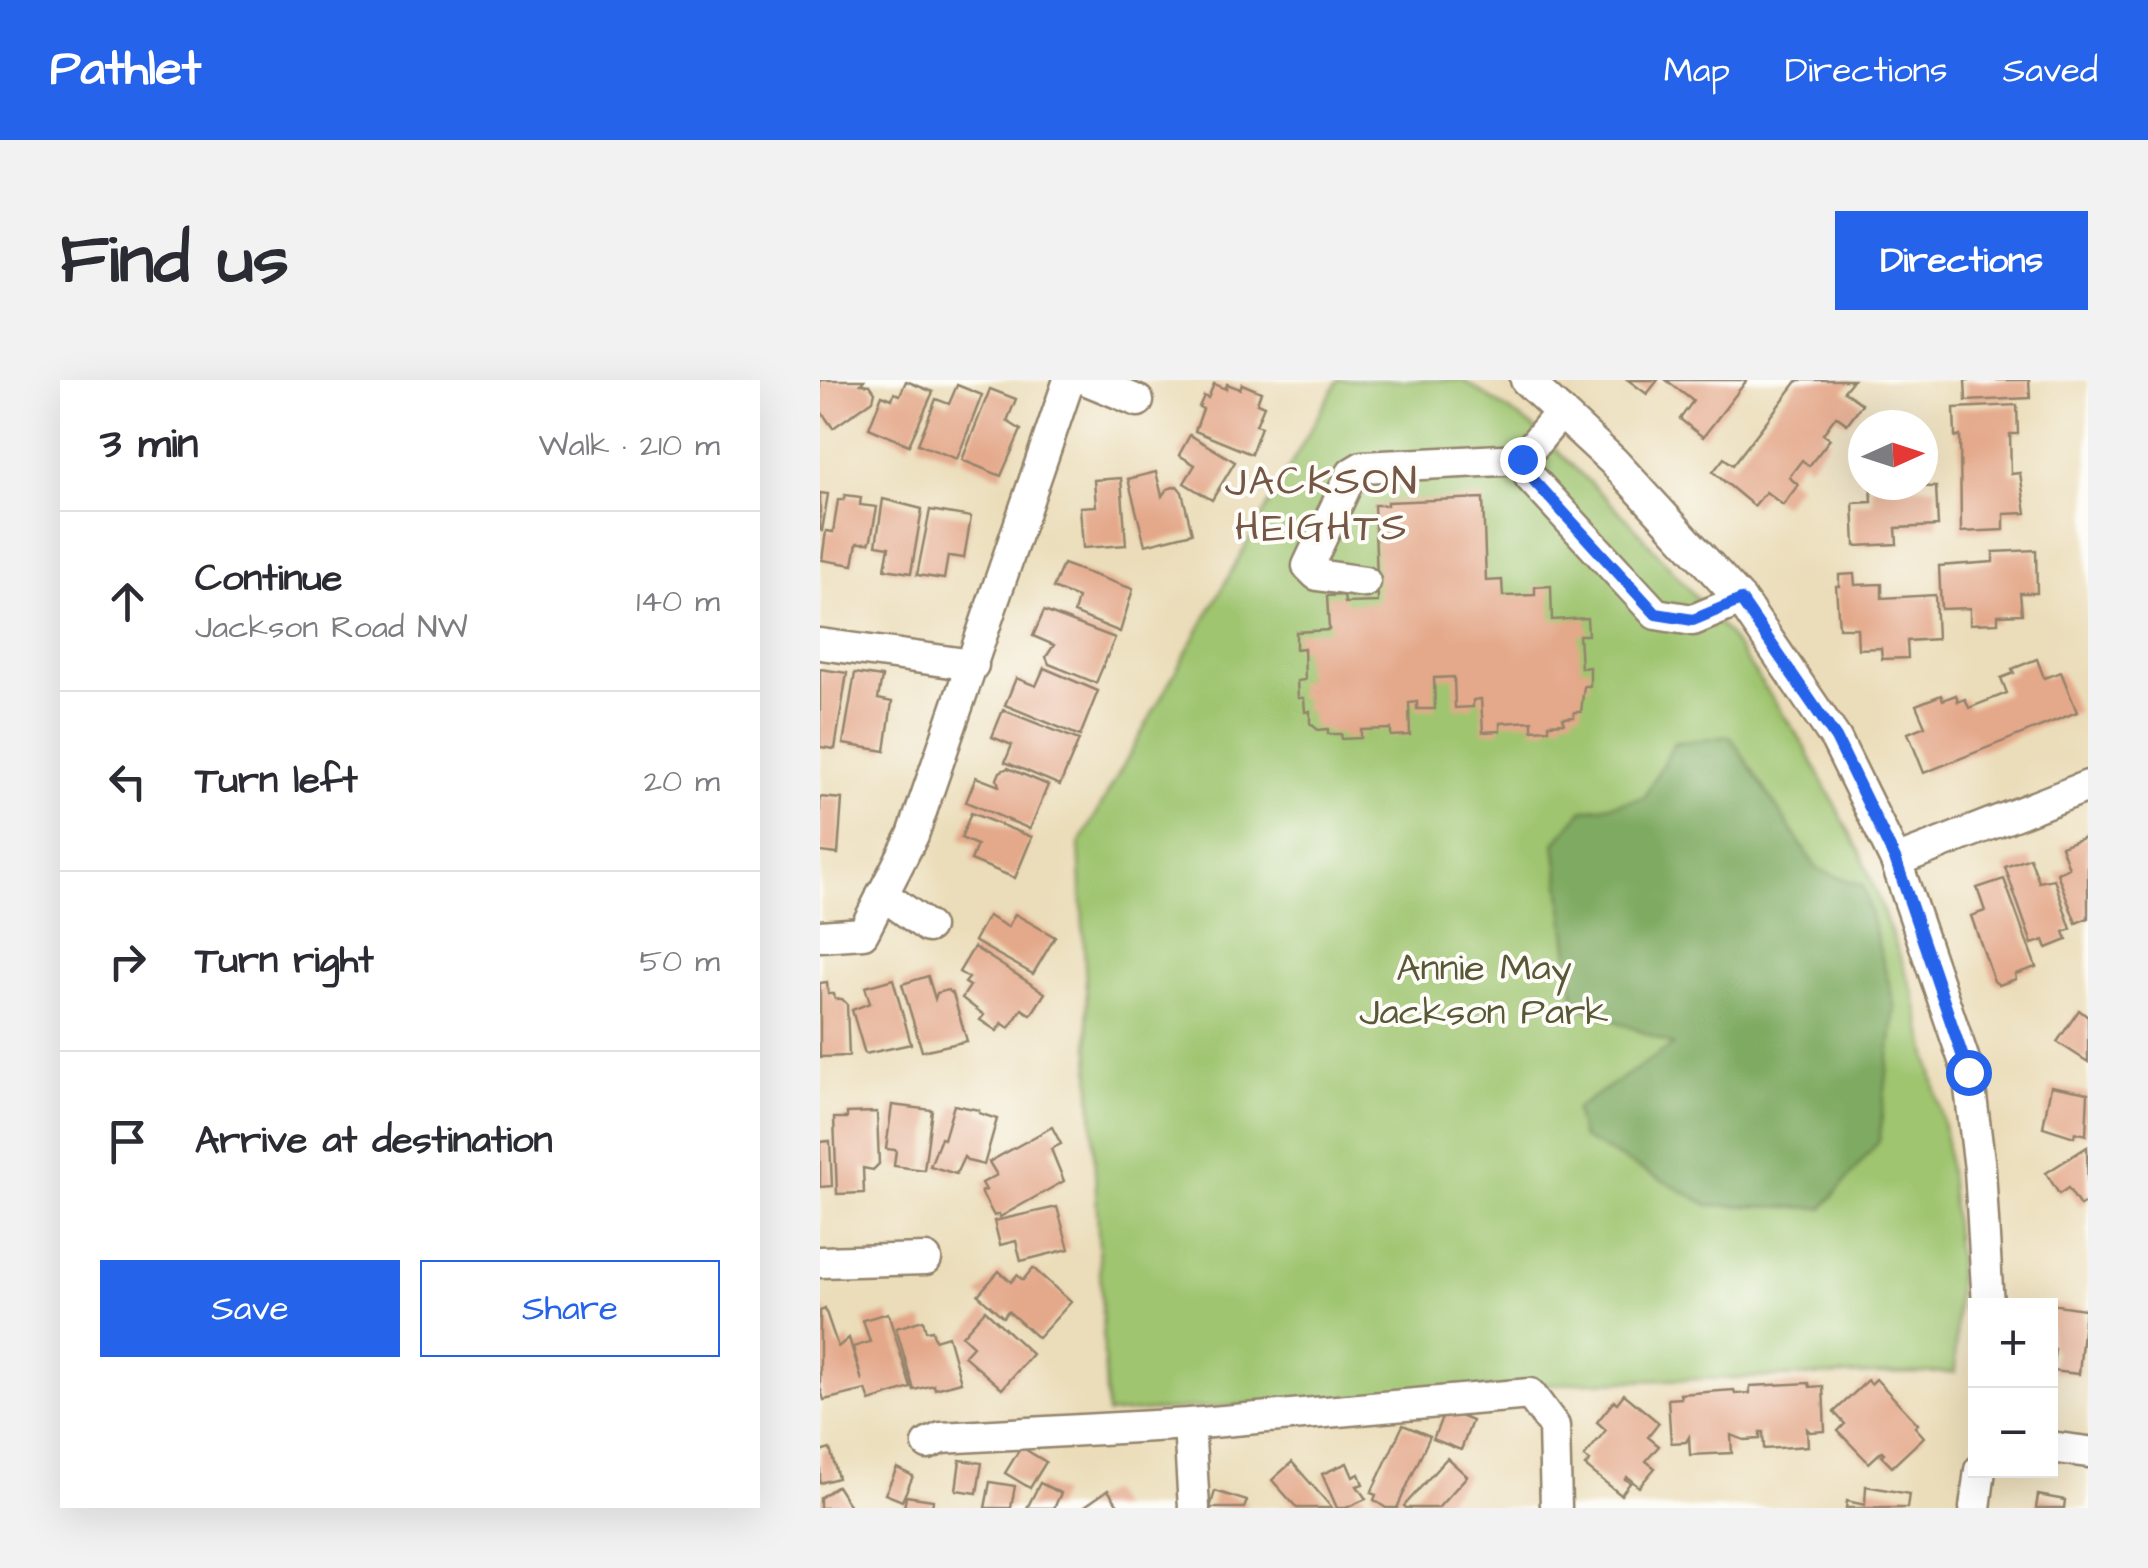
<!DOCTYPE html>
<html lang="en">
<head>
<meta charset="utf-8">
<style>
	body { margin:0; font-family:"Architects Daughter",sans-serif; background:#f2f2f3; color:#2b2b33 }
	.controls { position:absolute; right:30px; bottom:30px; display:grid; overflow:hidden; border-radius:0px; box-shadow:0 10px 40px #0002 }
	.controls button { width:90px; height:90px; display:grid; place-items:center; padding:0; border:0; border-bottom:2px solid #e1e1e2; background:#fff; color:#2b2b33; font:50px sans-serif }
	.compass { position:absolute; left:1028px; top:30px; width:90px; height:90px; border-radius:50%; background:#fff; box-shadow:0 10px 40px #0002; rotate:87deg }
	.stop { position:absolute; width:30px; height:30px; margin:-22px; border:8px solid #2563eb; border-radius:50%; background:#fff }
	.stop.end { background:#2563eb; border-color:#fff; box-shadow:0 2px 10px #0008 }
	.list { margin:0; padding:0; list-style:none }
	h2 { display:flex; justify-content:space-between; align-items:center; height:130px; margin:0; padding:0 40px; font-size:42px }
	h2 small { font-size:32px; font-weight:400; color:#7c7c81 }
	.list li { display:grid; grid-template-columns:65px 1fr auto; gap:30px; align-items:center; box-sizing:border-box; height:180px; padding:0 40px; border-top:2px solid #e1e1e2 }
	.list b { display:block; font-size:38px; white-space:nowrap }
	.list p { margin:0; font-size:32px; white-space:nowrap; color:#7c7c81 }
	.list em { font-size:32px; font-style:normal; color:#7c7c81 }
	.actions { display:flex; gap:20px; padding:30px 40px }
	.actions a { flex:1; padding:22px 0; border:2px solid #2563eb; border-radius:0px; text-align:center; font-size:35px; color:#2563eb }
	.actions .main { background:#2563eb; color:#fff }
	.icon { flex:none; width:55px; height:55px; fill:none; stroke:currentColor; stroke-width:2; stroke-linecap:round; stroke-linejoin:round }
	.map { position:relative; flex:none; width:1268px; height:1128px; overflow:hidden; border-radius:0px }
	header { display:flex; align-items:center; gap:60px; box-sizing:border-box; height:140px; padding:0 50px; background:#2563eb; color:#fff }
	header strong { font-size:48px }
	nav { display:flex; gap:55px; margin-inline-start:auto; font-size:35px }
	.intro { display:flex; align-items:center; justify-content:space-between; box-sizing:border-box; height:240px; padding:0 60px }
	h1 { margin:0; font-size:70px }
	.button { padding:25px 45px; border-radius:0px; background:#2563eb; color:#fff; font-size:35px; font-weight:700 }
	main { display:flex; gap:60px; padding:0 60px }
	aside { flex:1; background:#fff; border-radius:0px; box-shadow:0 10px 40px #0002 }
	.map>svg:first-child { display:block }
	.green { fill:#9fc56f; stroke:#6d7846; stroke-width:2.5 }
	.forest { fill:#7faa62; stroke:#5d6a40; stroke-width:2.5 }
	.building { fill:#e4a88a }
	.lines { fill:none; stroke-linecap:round; stroke-linejoin:round }
	.minor-casing { stroke:#93846c; stroke-width:35 }
	.minor { stroke:#fff; stroke-width:30 }
	.route { stroke:#2563eb; stroke-width:12 }
	.labels { text-anchor:middle; stroke-width:8; stroke-linejoin:round; paint-order:stroke }
	.park-label { font-size:38px; fill:#595836; stroke:#fdfcf7 }
	.neighbourhood-label { font-size:40px; letter-spacing:2.5px; fill:#765644; stroke:#fdfcf7 }
</style>
</head>
<body>
<header>
<strong>Pathlet</strong>
<nav><a>Map</a><a>Directions</a><a>Saved</a></nav>
</header>
<div class="intro"><h1>Find us</h1><a class="button">Directions</a></div>
<main>
<aside>
<h2>3 min<small>Walk · 210 m</small></h2>
<ul class="list">
<li><svg class="icon" aria-label="ahead" viewBox="0 0 24 24"><path d="M12 20V5M6 11l6-6 6 6"/></svg><div><b>Continue</b><p>Jackson Road NW</p></div><em>140 m</em></li>
<li><svg class="icon" aria-label="left" viewBox="0 0 24 24"><path d="M17 20v-9H6M10 6l-5 5 5 5"/></svg><div><b>Turn left</b></div><em>20 m</em></li>
<li><svg class="icon" aria-label="right" viewBox="0 0 24 24"><path d="M7 20v-9h11M14 6l5 5-5 5"/></svg><div><b>Turn right</b></div><em>50 m</em></li>
<li><svg class="icon" aria-label="arrive" viewBox="0 0 24 24"><path d="M6 21V4h12l-3 4 3 4H6"/></svg><div><b>Arrive at destination</b></div></li>
</ul>
<div class="actions"><a class="main">Save</a><a>Share</a></div>
</aside>
<div class="map">
<svg width="1268" height="1128" viewBox="0 0 1268 1128">
	<rect width="100%" height="100%" fill="#fdfcf7"/>
	<filter id="ink" filterUnits="userSpaceOnUse"><feTurbulence type="fractalNoise" baseFrequency=".01" numOctaves="2"/><feDisplacementMap in="SourceGraphic" scale="20" xChannelSelector="R" yChannelSelector="G"/><feConvolveMatrix kernelMatrix="1 2 1 2 8 2 1 2 1" color-interpolation-filters="sRGB"/></filter>
	<filter id="wash" filterUnits="userSpaceOnUse"><feTurbulence type="fractalNoise" baseFrequency=".0048" numOctaves="4" result="noise"/><feDisplacementMap in="SourceGraphic" scale="40" xChannelSelector="R" yChannelSelector="G"/><feGaussianBlur stdDeviation="2.25" result="paint"/><feColorMatrix in="noise" values="0 0 0 0 0 0 0 0 0 0 0 0 0 0 0 0 0 1.4 0 .05"/><feComposite in="paint" operator="in"/></filter>
	<g filter="url(#wash)">
		<rect width="100%" height="100%" fill="#ebddb9"/>
		<path class="green" d="M518,0H643L713,47L810,142L908,254L982,362L1041,474L1094,613L1125,751L1138,884L1135,992L769,1002L287,1034L259,465Z"/>
		<path class="forest" d="M910,356L997,489L1043,506L1075,627L1059,761L1003,828L889,825L762,758L755,729L853,665L755,624L735,463L762,431L824,418L854,363Z"/>
		<g id="blocks">
			<g class="building">
				<path d="M0,0H44L41,4L50,5L55,12L53,20L13,48L0,30Z"/>
				<path d="M808,0H838L827,14Z"/>
				<path d="M846,0H927L883,57L860,39L873,21Z"/>
				<path d="M978,0H1033L1024,11L1042,24L1027,44L1016,36L1003,54L1010,59L989,86L982,80L969,97L978,105L963,125L946,112L934,126L893,92L904,78L913,85Z"/>
				<path d="M1145,0H1209L1210,18L1146,21Z"/>
				<path d="M86,1L113,12L89,65L49,48L62,15L72,19L74,13L80,15Z"/>
				<path d="M394,4L406,9L407,4L420,9L422,4L441,12L437,23L444,26L436,45L441,47L431,74L375,51L383,29L379,27L384,16L388,18Z"/>
				<path d="M137,5L162,15L137,79L98,64L116,19L129,24Z"/>
				<path d="M170,9L196,19L187,41L201,50L181,96L142,80Z"/>
				<path d="M1197,25L1198,54H1190L1191,94L1200,93L1206,133L1184,134V150L1141,152L1140,56L1135,57L1134,28Z"/>
				<path d="M370,55L415,82L392,120L364,103L375,85L359,75Z"/>
				<path d="M336,92L342,116L347,109L357,106L362,112L372,153L325,165L308,99Z"/>
				<path d="M301,98L306,165L263,168L260,127L276,126L274,100Z"/>
				<path d="M1051,105L1116,107L1118,146L1076,148L1077,164L1035,166L1033,123L1052,122Z"/>
				<path d="M0,113L8,114L2,151L0,150Z"/>
				<path d="M25,115L41,117L40,125L57,127L51,159L49,163H37L33,185L2,180L6,151L13,152L18,120H24Z"/>
				<path d="M663,118L666,201L682,200L683,216L715,215V207L731,206L732,240L767,238L768,255H759L761,288L770,287V306H764L761,332H754V337L743,338L744,343L729,344V349L712,350V341L680,343V351L663,352L661,319L653,320V327L635,328L634,297L614,298L615,329H597V322L589,323L590,355L571,356V349L541,350V358L522,359L521,354H508V349L498,350L490,343V331L485,332L484,318H478L477,301L485,300L484,268L476,269V252L509,250L507,216L524,215L525,223L558,222L554,125H567V122Z"/>
				<path d="M63,119L102,129L91,193L65,189L69,167L56,165Z"/>
				<path d="M110,130L151,137L144,178L128,176L124,199L97,195Z"/>
				<path d="M1216,170L1217,213H1200L1202,234L1178,235V243L1150,244V228L1121,229L1119,186L1173,182V172Z"/>
				<path d="M243,184L313,209L300,252L254,233L258,218L233,208Z"/>
				<path d="M1034,194L1035,205L1062,204V218L1115,215L1117,259L1087,261L1088,278L1062,279L1061,268L1038,269L1037,248H1019L1016,206H1019V195Z"/>
				<path d="M224,231L295,258L276,303L229,284L226,277L234,265L213,256Z"/>
				<path d="M1217,279L1224,298L1241,292L1257,332L1104,393L1088,353L1105,346L1096,325L1121,315L1123,320L1136,315L1138,322L1145,319L1149,328L1187,313L1181,298L1194,293L1192,289Z"/>
				<path d="M224,288L278,311L260,356L185,325L196,298L216,306Z"/>
				<path d="M0,289L27,293L15,369L0,367Z"/>
				<path d="M35,293L62,297L58,319L72,322L65,371L23,364Z"/>
				<path d="M183,330L259,360L240,405L185,382L192,365L172,357Z"/>
				<path d="M188,388L228,405L210,449L146,422L156,397L179,406L177,399L180,392Z"/>
				<path d="M0,417L22,419L18,474L0,472Z"/>
				<path d="M151,433L212,457L195,498L151,480L157,465L141,458Z"/>
				<path d="M1268,456V538L1256,543L1237,493L1249,488L1241,466Z"/>
				<path d="M1210,478L1219,502L1234,499L1251,549L1244,552L1247,560L1227,568L1224,560L1212,564L1185,487Z"/>
				<path d="M1184,499L1216,587L1195,594L1196,599L1179,605L1174,601L1151,536L1165,531L1157,508Z"/>
				<path d="M195,534L235,557L213,594L154,561L168,536L188,547Z"/>
				<path d="M154,567L225,613L211,635L202,629L189,648L182,643L177,651L160,640L164,635L142,618L150,606L145,603L149,598L139,592Z"/>
				<path d="M108,596L115,619L117,613L128,610L133,614L147,661L102,671L82,604Z"/>
				<path d="M73,599L91,664L45,674L32,630L50,623L45,607Z"/>
				<path d="M7,602L8,614H14L15,619H22L27,624L29,676L0,677V603Z"/>
				<path d="M1259,630L1268,637V682L1237,662Z"/>
				<path d="M1231,706L1268,713L1266,755L1255,752L1254,757L1223,747Z"/>
				<path d="M72,725L112,730L104,790L74,786L76,770L66,769Z"/>
				<path d="M134,725L159,730V733L177,739L164,785L148,781L144,777L136,794L110,786L121,758L124,759Z"/>
				<path d="M57,732L59,784L53,790L43,788L44,813L17,814L14,738H27V733Z"/>
				<path d="M232,747L241,764L231,769L244,801L180,837L179,834L174,836L161,812L166,810L162,803L177,795L169,782Z"/>
				<path d="M10,761L12,806L0,807V762Z"/>
				<path d="M1267,767L1268,821L1260,826L1248,808L1239,814L1226,793Z"/>
				<path d="M237,827L249,869L201,881L196,861L180,865L174,841Z"/>
				<path d="M213,888L251,922L218,958L188,931L183,937L158,915L179,891L191,902L197,895L203,900Z"/>
				<path d="M1230,924L1265,929L1259,994L1232,991L1235,969H1230Z"/>
				<path d="M5,929L18,967L29,958L42,1001L33,967L50,962L43,940L68,933L91,1008L50,1021L46,1010L4,1020L0,1007V931Z"/>
				<path d="M165,930L212,974L182,1009L144,976L153,966L142,956Z"/>
				<path d="M103,940L106,951L112,950L115,960L128,956L141,1002L115,1009L114,1005L94,1010L76,948Z"/>
				<path d="M1056,999L1098,1044L1095,1047L1104,1057L1072,1087L1061,1076L1064,1073L1062,1071L1049,1083L1018,1051L1025,1044L1014,1032L1048,1000L1051,1004Z"/>
				<path d="M989,1003L990,1007L1003,1006L1005,1051L990,1052L987,1049L988,1066L944,1069L943,1052H940V1059L924,1060L911,1055L912,1073L870,1075L869,1057L866,1062L851,1063L848,1019L861,1018L860,1014L914,1010L915,1014L930,1013V1006Z"/>
				<path d="M804,1014L839,1043L828,1057L839,1066L826,1081L835,1088L819,1107L807,1097L805,1099L810,1103L801,1115L765,1086L770,1081L764,1077L786,1050L777,1042L794,1021L797,1023Z"/>
				<path d="M625,1030L652,1041L641,1070L613,1059Z"/>
				<path d="M583,1045L610,1056L577,1128H566L554,1120L556,1115L551,1113Z"/>
				<path d="M201,1067L226,1082L210,1108L185,1093Z"/>
				<path d="M10,1069L18,1098L0,1103V1072Z"/>
				<path d="M627,1078L647,1096L618,1128H586L584,1126Z"/>
				<path d="M140,1080L162,1083L157,1113L136,1110Z"/>
				<path d="M472,1082L512,1128H477L452,1100Z"/>
				<path d="M527,1083L533,1097L539,1094L543,1104L537,1106L546,1119L526,1128H517L502,1094Z"/>
				<path d="M77,1088L93,1096L82,1121L65,1114Z"/>
				<path d="M170,1102L195,1106L191,1128H165Z"/>
				<path d="M220,1103L241,1113L234,1128H207Z"/>
				<path d="M17,1106L31,1128H0V1118Z"/>
				<path d="M1046,1106L1089,1114L1087,1128H1026L1027,1121L1045,1125Z"/>
				<path d="M288,1110L300,1128H262Z"/>
				<path d="M395,1111L427,1121L424,1128H390Z"/>
				<path d="M1218,1115L1245,1120L1244,1128H1216Z"/>
				<path d="M86,1116L113,1120L112,1128H84Z"/>
			</g>
		</g>
	</g>
	<g filter="url(#ink)">
		<use href="#blocks" fill-opacity="0" stroke="#93846c" stroke-width="2.5"/>
		<g class="lines">
			<defs>
				<g id="minor">
					<path d="M267,0L318,21"/>
					<path d="M706,0L793,81L921,220L1016,359L1076,481L1148,692L1160,789L1168,926"/>
					<path d="M741,32L702,79L710,97L836,234L873,240L921,220"/>
					<path d="M545,202L497,195L488,186L532,93L542,87L702,79"/>
					<path d="M0,264L153,285"/>
					<path d="M1076,481L1268,406"/>
					<path d="M62,514L108,547"/>
					<path d="M0,556L43,553L93,455L249,0"/>
					<path d="M0,882L106,879"/>
					<path d="M369,1044L374,1128"/>
					<path d="M108,1064L121,1058L369,1044L710,1014L734,1046L736,1128"/>
					<path d="M1230,1067L1268,1072"/>
					<path d="M1155,1128L1160,1090"/>
				</g>
			</defs>
			<use href="#minor" class="minor-casing"/>
			<use href="#minor" class="minor"/>
		</g>
	</g>
	<g class="lines" filter="url(#ink)">
		<path class="route" d="M702,79L710,96L836,234L873,240L921,220L1016,358L1076,481L1148,692"/>
	</g>
	<g class="labels">
		<g class="park-label">
			<text x="664" y="600">Annie May<tspan x="664" dy="44">Jackson Park</tspan></text>
		</g>
		<g class="neighbourhood-label">
			<text x="502" y="114">JACKSON<tspan x="502" dy="46">HEIGHTS</tspan></text>
		</g>
	</g>
</svg>
<div class="controls">
<button>+</button>
<button>−</button>
</div>
<svg class="compass" viewBox="-18 -18 36 36"><path d="M0-13l5 13h-10z" fill="#e53935"/><path d="M0 13l5-13h-10z" fill="#7c7c81"/></svg>
<div class="stop" style="left:1148px;top:692px"></div>
<div class="stop end" style="left:702px;top:79px"></div>
</div>
</main>
</body>
</html>
